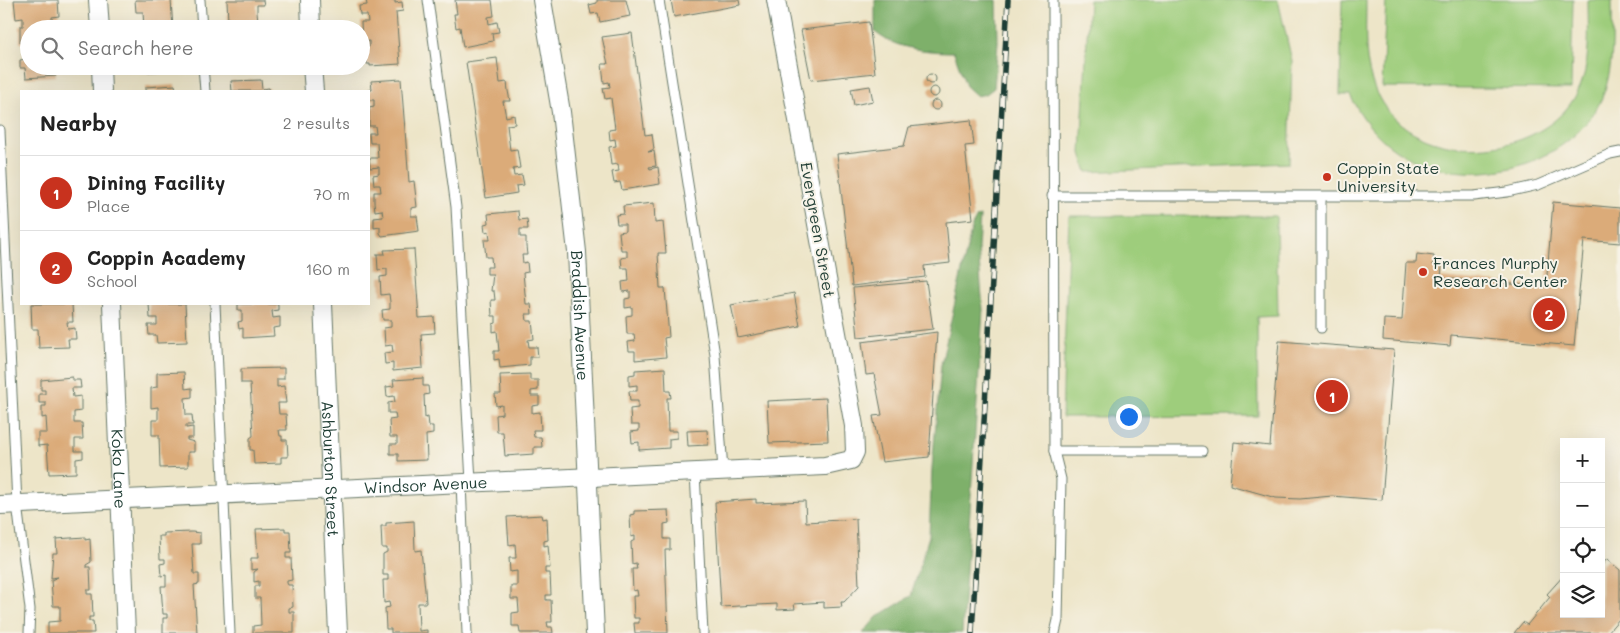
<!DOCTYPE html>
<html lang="en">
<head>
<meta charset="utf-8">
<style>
	body { margin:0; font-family:Mali,sans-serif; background:#f2f2f2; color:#222 }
	.controls { position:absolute; right:15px; bottom:15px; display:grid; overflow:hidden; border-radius:0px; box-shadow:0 5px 20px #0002 }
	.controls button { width:45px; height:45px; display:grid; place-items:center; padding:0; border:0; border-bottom:1px solid #e0e0e0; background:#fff; color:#222; font:25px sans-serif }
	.you { position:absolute; left:1128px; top:416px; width:18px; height:18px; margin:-12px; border:4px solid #fff; border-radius:50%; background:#1a73e8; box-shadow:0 0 0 8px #1a73e833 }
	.badge { display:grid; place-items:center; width:32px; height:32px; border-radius:50%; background:#c8321e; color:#fff; font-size:16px; font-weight:700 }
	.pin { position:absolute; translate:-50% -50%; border:2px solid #fff; box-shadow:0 1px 5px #0006 }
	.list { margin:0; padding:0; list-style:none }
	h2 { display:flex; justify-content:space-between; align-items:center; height:65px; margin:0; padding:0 20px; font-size:21px }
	h2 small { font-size:16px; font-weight:400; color:#767676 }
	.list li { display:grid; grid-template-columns:32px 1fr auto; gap:15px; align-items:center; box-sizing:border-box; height:75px; padding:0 20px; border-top:1px solid #e0e0e0 }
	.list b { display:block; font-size:19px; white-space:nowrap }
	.list p { margin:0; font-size:16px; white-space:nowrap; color:#767676 }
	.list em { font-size:16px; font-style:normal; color:#767676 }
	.icon { flex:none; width:28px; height:28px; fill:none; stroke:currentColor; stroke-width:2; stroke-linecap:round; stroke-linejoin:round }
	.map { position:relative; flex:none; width:1620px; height:633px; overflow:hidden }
	.search { position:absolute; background:#fff; box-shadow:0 5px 20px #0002; left:20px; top:20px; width:350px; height:55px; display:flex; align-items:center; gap:12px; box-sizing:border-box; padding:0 18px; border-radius:28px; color:#767676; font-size:19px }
	.panel { position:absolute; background:#fff; box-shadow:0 5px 20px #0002; left:20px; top:90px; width:350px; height:215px; border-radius:0px }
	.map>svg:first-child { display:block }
	.green { fill:#9ecd7b; stroke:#5e8558 }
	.forest { fill:#7eb06b; stroke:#4e7650 }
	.building { fill:#dbab79 }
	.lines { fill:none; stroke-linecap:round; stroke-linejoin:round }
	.lane-casing { stroke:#677868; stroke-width:11 }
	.street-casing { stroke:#677868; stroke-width:20 }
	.lane { stroke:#fff; stroke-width:9 }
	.street { stroke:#fff; stroke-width:18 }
	.rail-casing { stroke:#1f3d34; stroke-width:5.5 }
	.rail { stroke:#f7f3e8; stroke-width:4; stroke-dasharray:11; stroke-linecap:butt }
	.poi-dot { fill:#c8321e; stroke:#f7f3e8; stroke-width:2 }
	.labels { text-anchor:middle; stroke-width:4; stroke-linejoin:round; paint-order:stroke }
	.poi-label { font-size:16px; fill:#1f3d34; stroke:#f7f3e8; text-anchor:start }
	.street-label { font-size:16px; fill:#1f3d34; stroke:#f7f3e8 }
</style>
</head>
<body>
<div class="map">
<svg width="1620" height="633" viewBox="0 0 1620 633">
	<rect width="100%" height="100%" fill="#f7f3e8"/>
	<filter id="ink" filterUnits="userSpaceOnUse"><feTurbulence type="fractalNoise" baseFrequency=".02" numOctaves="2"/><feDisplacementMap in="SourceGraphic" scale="10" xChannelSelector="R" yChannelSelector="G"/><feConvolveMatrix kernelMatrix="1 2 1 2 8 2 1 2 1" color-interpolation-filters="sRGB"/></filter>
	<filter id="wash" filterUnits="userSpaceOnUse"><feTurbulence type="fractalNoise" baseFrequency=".0096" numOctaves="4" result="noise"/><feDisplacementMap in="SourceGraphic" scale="20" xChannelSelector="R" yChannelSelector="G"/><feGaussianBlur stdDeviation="1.12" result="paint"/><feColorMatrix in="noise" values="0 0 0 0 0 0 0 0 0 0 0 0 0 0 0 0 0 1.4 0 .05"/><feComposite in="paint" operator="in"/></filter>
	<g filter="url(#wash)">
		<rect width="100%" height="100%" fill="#ede5c8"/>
		<g class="green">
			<path d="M1089,0H1278L1292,61L1289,163L1087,172L1081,153Z"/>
			<path d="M1342,0H1366C1366,36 1362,71 1382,103C1425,170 1549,159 1580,87C1591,60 1588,28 1588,0H1612C1612,37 1616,78 1595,111C1555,174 1457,191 1396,150C1375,136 1361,117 1350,95H1340Z"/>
			<path d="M1386,0H1573L1571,89L1382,87Z"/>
			<path d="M1069,216H1276L1278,316L1257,317L1258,416L1062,417Z"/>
		</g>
		<g class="forest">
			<path d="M875,0H997L998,42L994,88L986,94L977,96L966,86L954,52C928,52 895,49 875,32Z"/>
			<path d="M980,216L978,248L983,310L962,633H863L877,617L911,596L929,536L932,468L941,365L972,226L977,217Z"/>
		</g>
		<g id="blocks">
			<g class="building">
				<path d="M14,0H58L59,16L52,17V29H29V66H55L56,76L26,78L25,68H20V60L25,59L24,43H20V26H23V18L16,19Z"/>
				<path d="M135,0H171L173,29H144L143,12H136Z"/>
				<path d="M227,0H263L264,5H257V12L258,21H265V29H223V23L228,22Z"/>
				<path d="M366,0H395V3L402,2L403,11L396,12L400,64L370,66V64H367L366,58H362L361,48L369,47V41L362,42L361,22H368L367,15H360L359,6L367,5Z"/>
				<path d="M455,0H492L494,16L488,17L489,24L497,22L499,32L492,33L493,41L463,47L460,27L456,28L454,14H457Z"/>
				<path d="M597,0H626L630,16L600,22L598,13L591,14L589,5L597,3Z"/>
				<path d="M671,0H739L740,5L674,17Z"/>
				<path d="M869,22L875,73L811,80L801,30Z"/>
				<path d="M632,33L645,135L652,134L654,149L648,152L654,151L656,166L649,167L650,169L658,167L660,184L622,190L620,182L614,183L612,172L619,171L618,164L611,165L609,147L616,146L615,139L610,140L609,130L615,129L611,98L605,99L603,88L610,87L609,82L604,83L602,64H608L602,37Z"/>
				<path d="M497,58L500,83L507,82L508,91L510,101H503L506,117L514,115L515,124L507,125L510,150L517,149L520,168L513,169L514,176L522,175L524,185L516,186L517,193L486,198L466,62Z"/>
				<path d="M144,66H175V71L145,72Z"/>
				<circle cx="931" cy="79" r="5"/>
				<path d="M401,79L409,182L414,181L417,207L411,208V216H417L419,231L382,236L380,233V227L374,228V218L383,217L382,210L375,211L374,202V192H381L380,185H374L373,175L379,174V167L370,168L369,158H378L377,143H370L369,133H376L375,126H369V108L374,107V100H369V90H372L371,81Z"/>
				<path d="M261,80L262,89L269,88L270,91H232L231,81Z"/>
				<path d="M175,85L176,91H146V87Z"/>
				<path d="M870,86L873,101L854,105L851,89Z"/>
				<circle cx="934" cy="92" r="5"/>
				<circle cx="936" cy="105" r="5"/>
				<path d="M971,120L974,145L965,146L973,219L946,222L950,263L924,266L925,277L852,286L837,154L904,146L909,127Z"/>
				<path d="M1553,202L1620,208V243L1584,240L1574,346L1451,335L1450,346L1383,340L1384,319L1402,320L1406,263H1416L1417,254L1434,256L1433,265L1442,266L1441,278L1546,287Z"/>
				<path d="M654,203L655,223L663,222L666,253H658L660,288H665L669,337L664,338L666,357L635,360V351H629L628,342L635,341L634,334H627L626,316L632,315V307L625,308V299L630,298V291L623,292L622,282L629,281L628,268H622L621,258L627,257V250H621L619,232L625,231V224H617L616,215L624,214L623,206Z"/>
				<path d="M518,211L519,220L527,219L528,229H520V237H526V246L527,255H522L523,263L527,262L528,272L523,273L526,304H531L532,314H526L527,321H532L534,339L528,340L529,347H537L538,357H530V365L500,368L499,359L494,360V351H499L497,331L493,332V324L496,323V316H492L491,300H495L494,291H491L493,274H487V267H492L491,257H486L485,248L484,240H490L489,231L485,232L484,224L489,223L488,214Z"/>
				<path d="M414,249L419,318L434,317L435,333L421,334L423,368L393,371V363L385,364L384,353L393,352L392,345L385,346L384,328L391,327V320H383L382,310L390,309V302L389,294L381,295L380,277L387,276V269L378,270L377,254H385L384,250Z"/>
				<path d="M926,281L933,329L858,337L853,288Z"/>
				<path d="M794,293L800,326L738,338L731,305Z"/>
				<path d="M31,304H72L73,322H67L68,329L75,328L76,339H68L69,347L39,348L38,329H32Z"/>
				<path d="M149,304H185L187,342L157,343L156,335H149L148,325H157V318H150Z"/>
				<path d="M238,304H278V310L272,311L273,318L280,317V327L273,328L274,336L243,338V328L239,329L238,322L242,321V310H238Z"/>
				<path d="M937,332L929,457L882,462L873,416L882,415L874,374L866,375L862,342Z"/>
				<path d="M1279,341L1394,350L1382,500L1332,496L1300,499L1276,498L1230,485L1234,442L1270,446Z"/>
				<path d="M284,368V379H277V387L284,386L286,403H278L279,414H286L287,430H279L280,436H282V440H287L288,457H281V463L254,464L253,450H250V438L253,436L250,383H241V369Z"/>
				<path d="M665,368L666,391H670L671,398H667L668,431H677V438L669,439V448L639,450V442L632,443L631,432L639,431V425H631L630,409L638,408V401H630L629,391H637V385L629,386V375L635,374V370Z"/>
				<path d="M184,372L185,389L192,388V397L185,398L186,415H192L193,425H186V428L193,427V438H187V440L194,442V452H188V467L160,468L159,435H152V420H158V407L151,408V388L157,387V373Z"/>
				<path d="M530,374V380H538V390L531,391V396H539V405L532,406V413L540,412L541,430H533L534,437H541L542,447H534V454L505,456L503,432H497L496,415L502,414V405L496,406L495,394H501L500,375Z"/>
				<path d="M72,377V380H80L81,388H72L73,397L81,396V411L74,412V423H82L83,439H75V451H83V458L76,459V473L49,474L47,445L38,446V433H47L46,417L42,418V406H46V403H39V394H45V390H41V380Z"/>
				<path d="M423,378V386H428L429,394L424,395L425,418L428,417L429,426H433V434L426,435L427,460L398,461V454H390V444H397V437H390L389,420L396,419L395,413H388V403L395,402L394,396L387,397L386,387L394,386L393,380Z"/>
				<path d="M826,398L828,441L769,443L767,401Z"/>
				<path d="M707,430L708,445L688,446L687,431Z"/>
				<path d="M756,499V503L805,501L806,522L856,519L859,586L844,602H841L842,607L824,608V602L794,604L795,609L777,610V604L721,607L715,502Z"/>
				<path d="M668,510L669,523L664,524V539H670V550H665L668,633H635L634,623H639V618H634L633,596H638L637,590L633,591L632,569H637L636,563L632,564L631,542L635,540V536L631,537L630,515L634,514V511Z"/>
				<path d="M542,515L543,519L547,518L548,540L544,541V546L548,545L550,568H545V573H550L551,595H546V600H551L552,622H547L548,627H552L553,633H520L519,626H512V613L519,612L518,599H511V586H517V571L510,572L509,558H516L515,544L509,545L507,517Z"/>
				<path d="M414,521L415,551L421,550L425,590L426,603H418L419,631L427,630V633H391V629H386L385,608L390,607L389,602L384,603L383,580H388V575H383V554L387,552V548H382L381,526H386V523Z"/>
				<path d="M285,528V531H290L291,553H286V558H291L292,580L287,581V583L288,585H292L293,607L289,608V612H294V633H253V626L261,625L260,598H255V586H259V581L254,582V572L258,569L251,570V558H258L256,529Z"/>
				<path d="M192,532L200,533V544H192L194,574H199V584L194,585L197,633H163V618H167V614H163L161,586H166V575L161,576L160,564L165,563V559H160L159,536H164V533Z"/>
				<path d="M85,537V540L90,539L91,562L86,565V567H90L91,590H87V594H92L93,617H89V621H93L94,633H48V622L60,621V606H53L51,580L58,577L51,578L53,553H57L56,539Z"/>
				<path d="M1607,559L1620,570V618L1607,633H1514L1523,622L1527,625L1550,597L1547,594L1564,575V614H1601V566Z"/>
			</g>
		</g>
	</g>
	<g filter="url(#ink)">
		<use href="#blocks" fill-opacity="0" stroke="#677868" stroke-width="1"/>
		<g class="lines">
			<defs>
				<g id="lane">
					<path d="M200,0L202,29"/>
					<path d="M428,0L456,207L471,482"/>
					<path d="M659,0L715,355L723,471"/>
					<path d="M1053,0L1054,451L1061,479L1058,620L1055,633"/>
					<path d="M203,66L205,91"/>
					<path d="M0,130L17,504L30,609L29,633"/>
					<path d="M1052,196H1474L1507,192L1538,185L1610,154L1620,152"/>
					<path d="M1321,197V328"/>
					<path d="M215,304L230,633"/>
					<path d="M1054,451H1202"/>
					<path d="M695,472L703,633"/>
					<path d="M461,482L467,633"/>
				</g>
				<g id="street">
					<path d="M98,0L100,29"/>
					<path d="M310,0L311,29"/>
					<path id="s1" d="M542,0L561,112L577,252L595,633"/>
					<path d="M101,66L102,91"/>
					<path d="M312,66L314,91"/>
					<path id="s2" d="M112,304L126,633"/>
					<path id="s3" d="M323,304L338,633"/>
					<path id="s4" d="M0,505L825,466L851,460L855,452L854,426L776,0"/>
				</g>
			</defs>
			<use href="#lane" class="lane-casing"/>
			<use href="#street" class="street-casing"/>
			<use href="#lane" class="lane"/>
			<use href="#street" class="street"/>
			<defs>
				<path id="rail" d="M972,633L1008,0"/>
			</defs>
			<use href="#rail" class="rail-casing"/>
			<use href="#rail" class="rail"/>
		</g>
	</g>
	<g class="poi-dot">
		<circle cx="1327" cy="177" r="5"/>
		<circle cx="1423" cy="272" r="5"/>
	</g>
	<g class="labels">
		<g class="poi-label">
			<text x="1337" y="174">Coppin State<tspan x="1337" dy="18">University</tspan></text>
			<text x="1433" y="269">Frances Murphy<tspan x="1433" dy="18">Research Center</tspan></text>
		</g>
		<g class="street-label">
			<text transform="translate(818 230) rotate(80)" y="6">Evergreen Street</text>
			<text dy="6" stroke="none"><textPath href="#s1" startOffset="318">Braddish Avenue</textPath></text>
			<text dy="6" stroke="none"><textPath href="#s2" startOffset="165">Koko Lane</textPath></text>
			<text dy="6" stroke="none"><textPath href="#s3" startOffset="165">Ashburton Street</textPath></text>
			<text dy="6" stroke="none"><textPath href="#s4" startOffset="426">Windsor Avenue</textPath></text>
		</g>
	</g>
</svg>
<div class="controls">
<button>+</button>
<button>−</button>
<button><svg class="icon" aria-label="locate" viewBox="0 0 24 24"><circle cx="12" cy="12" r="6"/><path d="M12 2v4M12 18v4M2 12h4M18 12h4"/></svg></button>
<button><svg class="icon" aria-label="layers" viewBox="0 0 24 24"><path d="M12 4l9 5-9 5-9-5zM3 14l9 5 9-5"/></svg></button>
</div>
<div class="you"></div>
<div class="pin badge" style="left:1332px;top:396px">1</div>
<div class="pin badge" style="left:1549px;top:314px">2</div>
<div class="search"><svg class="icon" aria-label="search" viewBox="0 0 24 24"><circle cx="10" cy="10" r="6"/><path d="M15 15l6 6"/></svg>Search here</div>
<section class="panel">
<h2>Nearby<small>2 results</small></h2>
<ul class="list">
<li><span class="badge">1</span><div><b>Dining Facility</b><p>Place</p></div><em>70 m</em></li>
<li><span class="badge">2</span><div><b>Coppin Academy</b><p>School</p></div><em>160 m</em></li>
</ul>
</section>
</div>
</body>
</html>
